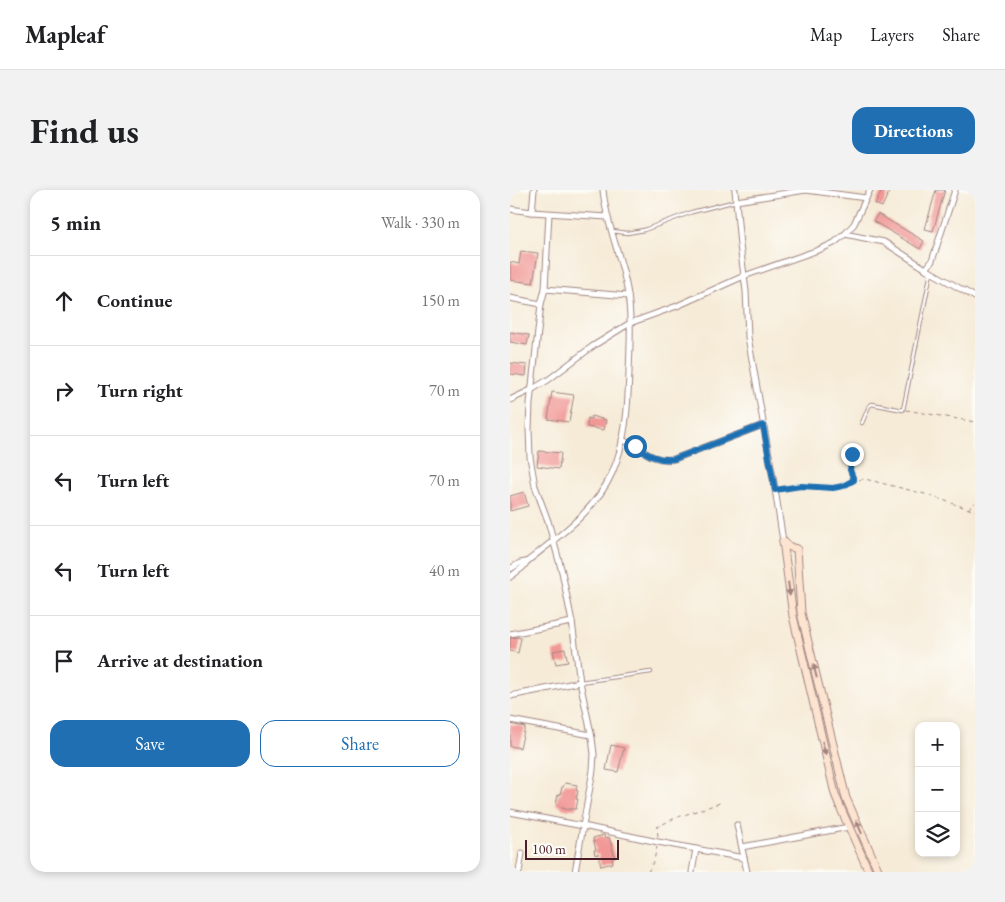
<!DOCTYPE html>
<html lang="en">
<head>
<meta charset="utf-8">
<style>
	body { margin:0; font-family:"EB Garamond",serif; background:#f2f2f2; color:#202124 }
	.controls { position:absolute; right:15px; bottom:15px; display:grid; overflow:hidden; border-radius:10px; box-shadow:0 2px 8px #0003 }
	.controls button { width:45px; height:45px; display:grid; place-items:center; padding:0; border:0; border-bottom:1px solid #e0e0e0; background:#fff; color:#202124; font:25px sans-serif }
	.scale { position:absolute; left:15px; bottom:12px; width:94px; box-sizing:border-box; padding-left:5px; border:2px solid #4a1f2b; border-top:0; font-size:14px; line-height:18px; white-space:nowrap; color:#4a1f2b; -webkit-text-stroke:4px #fdfcf7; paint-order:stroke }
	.stop { position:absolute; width:15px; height:15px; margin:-11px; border:4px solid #1f6fb2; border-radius:50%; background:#fff }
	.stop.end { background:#1f6fb2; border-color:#fff; box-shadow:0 1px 5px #0008 }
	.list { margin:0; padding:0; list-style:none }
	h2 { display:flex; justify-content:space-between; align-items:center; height:65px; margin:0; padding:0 20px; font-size:21px }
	h2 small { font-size:16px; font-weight:400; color:#757577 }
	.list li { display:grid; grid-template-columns:32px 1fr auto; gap:15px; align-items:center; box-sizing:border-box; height:90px; padding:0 20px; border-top:1px solid #e0e0e0 }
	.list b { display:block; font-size:19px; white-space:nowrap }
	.list em { font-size:16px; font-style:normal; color:#757577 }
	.actions { display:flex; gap:10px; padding:15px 20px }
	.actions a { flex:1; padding:11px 0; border:1px solid #1f6fb2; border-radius:15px; text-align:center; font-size:18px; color:#1f6fb2 }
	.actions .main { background:#1f6fb2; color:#fff }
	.icon { flex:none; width:28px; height:28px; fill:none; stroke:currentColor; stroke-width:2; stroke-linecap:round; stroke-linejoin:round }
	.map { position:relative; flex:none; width:465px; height:682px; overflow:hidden; border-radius:15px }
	header { display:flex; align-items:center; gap:30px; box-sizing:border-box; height:70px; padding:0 25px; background:#fff; border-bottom:1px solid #e0e0e0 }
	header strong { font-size:24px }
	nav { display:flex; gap:28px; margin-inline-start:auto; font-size:18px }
	.intro { display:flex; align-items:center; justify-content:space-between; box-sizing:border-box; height:120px; padding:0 30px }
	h1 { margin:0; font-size:35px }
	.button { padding:12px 22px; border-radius:15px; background:#1f6fb2; color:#fff; font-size:18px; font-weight:700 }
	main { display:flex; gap:30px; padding:0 30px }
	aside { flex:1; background:#fff; border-radius:15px; box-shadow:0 2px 8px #0003 }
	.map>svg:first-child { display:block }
	.building { fill:#f19896 }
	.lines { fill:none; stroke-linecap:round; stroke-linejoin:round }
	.lane-casing { stroke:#a08581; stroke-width:4.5 }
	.street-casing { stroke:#a08581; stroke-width:7 }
	.secondary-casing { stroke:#a08581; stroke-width:9 }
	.path { stroke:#a08581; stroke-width:1; stroke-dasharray:4 4; stroke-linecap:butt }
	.lane { stroke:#fff; stroke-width:2.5 }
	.street { stroke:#fff; stroke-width:5 }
	.secondary { stroke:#fde4d0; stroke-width:7 }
	.oneway { fill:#a4827e }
	.route { stroke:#1f6fb2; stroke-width:6 }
</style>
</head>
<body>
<header>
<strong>Mapleaf</strong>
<nav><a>Map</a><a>Layers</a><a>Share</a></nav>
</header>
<div class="intro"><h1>Find us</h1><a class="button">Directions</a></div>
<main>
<aside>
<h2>5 min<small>Walk · 330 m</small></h2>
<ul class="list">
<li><svg class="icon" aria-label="ahead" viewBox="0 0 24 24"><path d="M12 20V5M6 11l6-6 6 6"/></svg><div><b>Continue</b></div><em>150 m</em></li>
<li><svg class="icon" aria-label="right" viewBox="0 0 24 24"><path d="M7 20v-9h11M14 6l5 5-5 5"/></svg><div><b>Turn right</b></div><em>70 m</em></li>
<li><svg class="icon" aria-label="left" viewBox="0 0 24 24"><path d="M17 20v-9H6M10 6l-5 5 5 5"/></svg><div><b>Turn left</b></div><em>70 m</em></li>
<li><svg class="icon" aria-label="left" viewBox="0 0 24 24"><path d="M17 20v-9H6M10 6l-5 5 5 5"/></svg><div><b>Turn left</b></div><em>40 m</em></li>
<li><svg class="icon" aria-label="arrive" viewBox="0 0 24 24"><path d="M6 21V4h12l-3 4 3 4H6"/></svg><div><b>Arrive at destination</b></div></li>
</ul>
<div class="actions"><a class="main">Save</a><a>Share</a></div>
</aside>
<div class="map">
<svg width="465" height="682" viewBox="0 0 465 682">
	<rect width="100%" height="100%" fill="#fdfcf7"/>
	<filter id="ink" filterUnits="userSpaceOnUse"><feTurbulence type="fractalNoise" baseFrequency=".02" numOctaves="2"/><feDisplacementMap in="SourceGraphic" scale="10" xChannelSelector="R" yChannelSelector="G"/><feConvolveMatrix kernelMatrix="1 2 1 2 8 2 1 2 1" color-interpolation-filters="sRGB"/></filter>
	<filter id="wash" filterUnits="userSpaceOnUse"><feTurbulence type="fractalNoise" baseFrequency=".0096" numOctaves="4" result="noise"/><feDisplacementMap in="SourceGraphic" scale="20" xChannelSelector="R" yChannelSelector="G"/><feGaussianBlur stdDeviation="1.12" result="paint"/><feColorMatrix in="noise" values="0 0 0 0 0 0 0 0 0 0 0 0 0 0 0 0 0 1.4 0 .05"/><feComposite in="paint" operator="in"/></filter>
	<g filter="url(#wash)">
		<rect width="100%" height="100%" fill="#f6ebd7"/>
		<g id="blocks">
			<g class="building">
				<path d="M372,0H380L372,17L365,14Z"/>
				<path d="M426,0H435L423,41L415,39Z"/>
				<path d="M368,24L414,51L410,59L363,31Z"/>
				<path d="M11,61L28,63L23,93L0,90V72L9,74Z"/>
				<path d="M0,142L19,145L17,155L0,152Z"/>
				<path d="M0,173L17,175L16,186L0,184Z"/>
				<path d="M42,202L64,205L59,232L38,229Z"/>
				<path d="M81,226L96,230L94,240L77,237L78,228L81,229Z"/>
				<path d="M29,261L51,263L49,279L27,276Z"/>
				<path d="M14,302L18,316L0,321V306Z"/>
				<path d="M7,447L11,448L8,463L0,461V448Z"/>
				<path d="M55,459L58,472L46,474L43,461Z"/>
				<path d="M0,534L15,537L10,558L0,556Z"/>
				<path d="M101,555L114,558L108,582L96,580Z"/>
				<path d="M55,593L67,595L66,600L68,601L66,609H68L66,619H59V620L52,618V617L46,614L48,605H50L52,597H53Z"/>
				<path d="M94,645L95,648L99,647L105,668L102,669L103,673L91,676L88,664L85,665L84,660H86L83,648Z"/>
			</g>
		</g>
	</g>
	<g filter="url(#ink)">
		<use href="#blocks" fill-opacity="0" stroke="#a08581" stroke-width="1"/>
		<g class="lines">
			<defs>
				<g id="lane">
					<path d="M102,41L117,43L134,40L182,22L226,11"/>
					<path d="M352,233L359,216L362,214L393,220L421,82"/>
					<path d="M70,492L141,482"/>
				</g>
				<g id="street">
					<path d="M225,0L230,55L236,101L238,147L265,299L273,351"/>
					<path d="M226,11L296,0L356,8"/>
					<path d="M0,19L22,22L97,27"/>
					<path d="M22,22L24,0"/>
					<path d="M335,44L374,52L416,79L422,71L445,0"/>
					<path d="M416,79L421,82L465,107"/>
					<path d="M35,99L118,106"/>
					<path d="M0,108L31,114"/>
					<path d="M0,210L21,200L38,190L83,156L120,133L167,116L234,86L311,59L324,53L335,44L344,34L360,0"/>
					<path d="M112,250C133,257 138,272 164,269L253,235"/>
					<path d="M0,379L10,373L16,372"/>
					<path d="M0,387C4,384 8,381 12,378C15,375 16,372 19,370C50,345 86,320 102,283C116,252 118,216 119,182C120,155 122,126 117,99C111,65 96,34 93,0"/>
					<path d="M62,432L70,492L82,548L84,564L83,580L73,636L148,652L234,668"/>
					<path d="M0,444L62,432L52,382L38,331L25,296L20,267L19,239L20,213L31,114L35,99L39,24"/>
					<path d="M0,506L70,492"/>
					<path d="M0,530L81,545"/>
					<path d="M0,622L73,636L65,682"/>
					<path d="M227,635L237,682"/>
					<path d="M232,657L339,637"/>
					<path d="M9,682L12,663"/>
					<path d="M182,682L186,659"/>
				</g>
				<g id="secondary">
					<path d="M273,351L280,357L287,359L291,423L336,608L369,682"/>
					<path d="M273,351L283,426L325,604L331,619L359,682"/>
				</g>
			</defs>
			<use href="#lane" class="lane-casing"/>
			<use href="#street" class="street-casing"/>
			<use href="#secondary" class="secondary-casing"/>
			<g class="path">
				<path d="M396,220L465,232"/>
				<path d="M343,260C340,271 340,279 343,290"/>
				<path d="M271,299L291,296L323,298L333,296L347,290L355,289L415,304L465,321"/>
				<path d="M458,319L465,313"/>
				<path d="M148,646L147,637L165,628L210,613"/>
				<path d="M138,682L144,670L147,657"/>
			</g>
			<use href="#lane" class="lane"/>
			<use href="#street" class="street"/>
			<use href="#secondary" class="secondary"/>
		</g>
		<defs><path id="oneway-solid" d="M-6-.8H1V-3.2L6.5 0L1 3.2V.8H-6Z" transform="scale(1.25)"/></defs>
		<g class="oneway">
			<use href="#oneway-solid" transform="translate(279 399) rotate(83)"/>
			<use href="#oneway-solid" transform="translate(305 481) rotate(-104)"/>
			<use href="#oneway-solid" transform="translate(314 558) rotate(76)"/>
			<use href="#oneway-solid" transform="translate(349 637) rotate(-114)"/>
		</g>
	</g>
	<g class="lines" filter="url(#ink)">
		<path class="route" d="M125,256C138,265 148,271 164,269L253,235L265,300L291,296L323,298L333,296L344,290L340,280L342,264"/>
	</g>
</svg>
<div class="controls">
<button>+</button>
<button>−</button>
<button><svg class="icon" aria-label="layers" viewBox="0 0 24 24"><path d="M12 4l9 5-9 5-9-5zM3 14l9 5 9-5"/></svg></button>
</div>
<div class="scale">100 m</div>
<div class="stop" style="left:125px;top:256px"></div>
<div class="stop end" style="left:342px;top:264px"></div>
</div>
</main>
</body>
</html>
